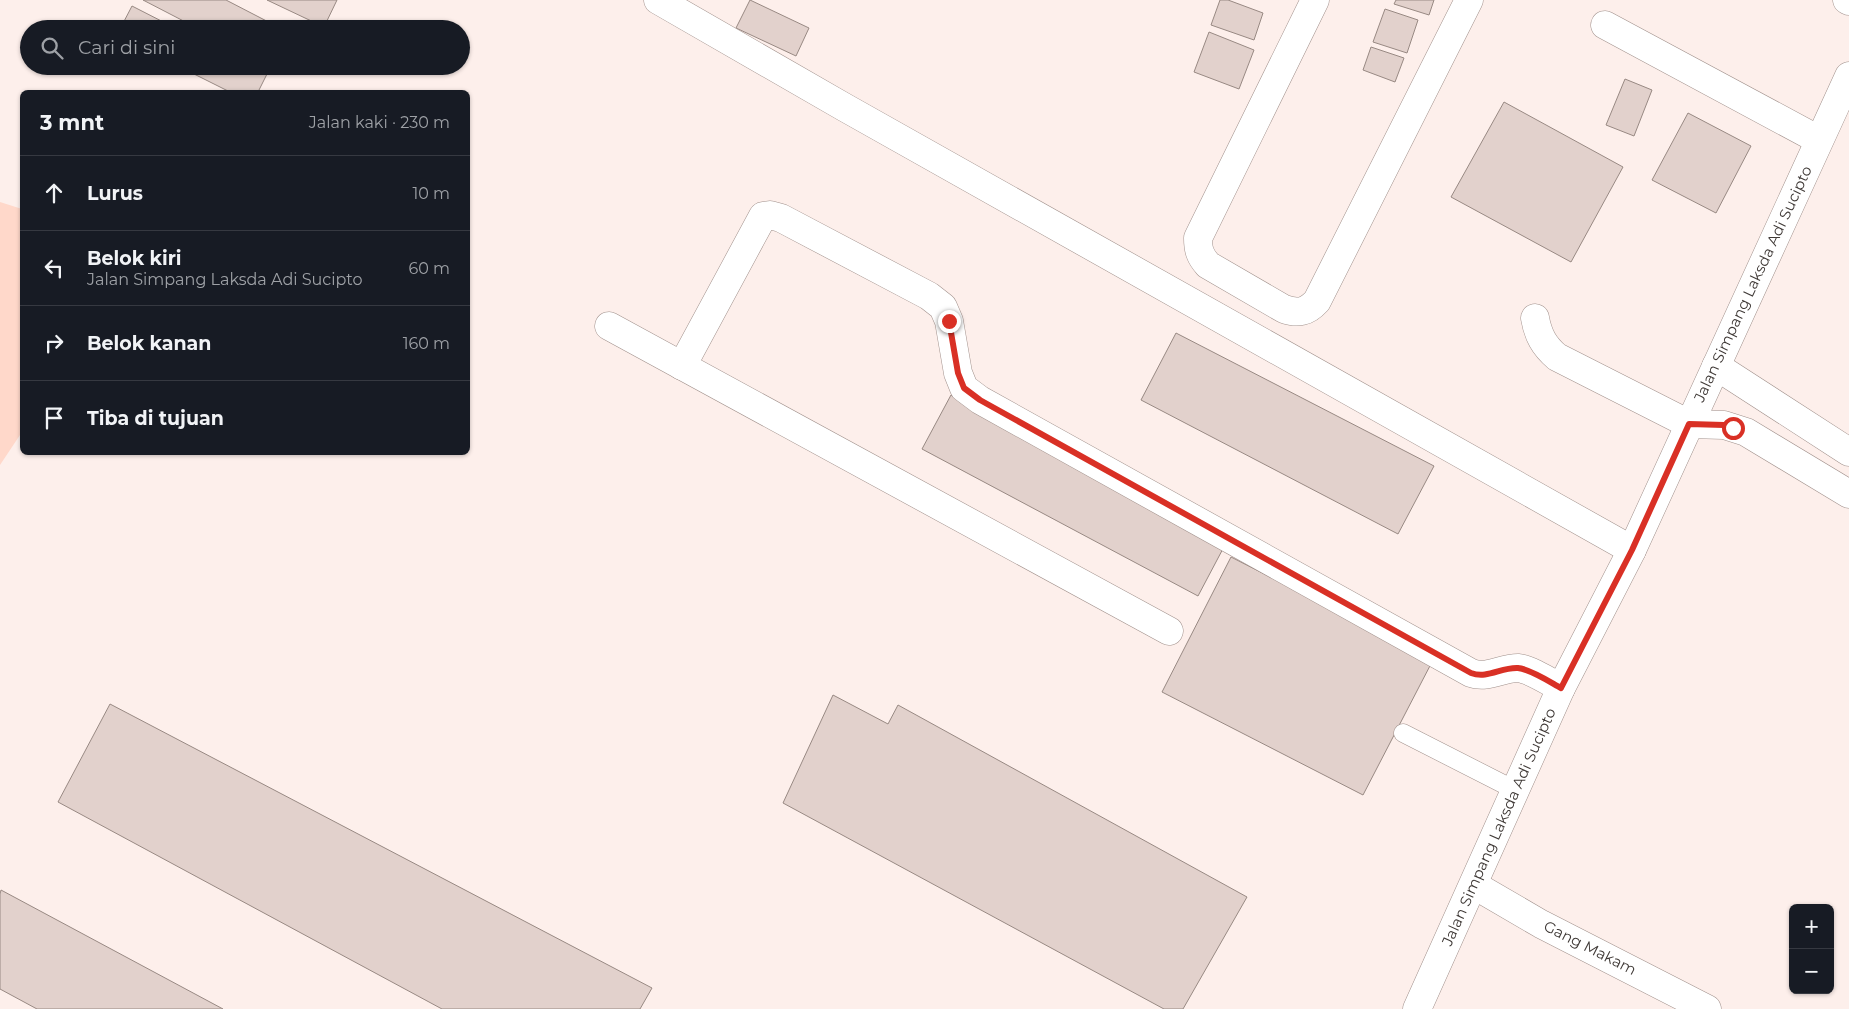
<!DOCTYPE html>
<html lang="id">
<head>
<meta charset="utf-8">
<style>
	body { margin:0; font-family:Montserrat,sans-serif; background:#242831; color:#f1f3f6 }
	.controls { position:absolute; right:15px; bottom:15px; display:grid; overflow:hidden; border-radius:8px; box-shadow:0 1px 4px #0004 }
	.controls button { width:45px; height:45px; display:grid; place-items:center; padding:0; border:0; border-bottom:1px solid #363941; background:#171b24; color:#f1f3f6; font:25px sans-serif }
	.stop { position:absolute; width:15px; height:15px; margin:-11px; border:4px solid #d93025; border-radius:50%; background:#fff }
	.stop.end { background:#d93025; border-color:#fff; box-shadow:0 1px 5px #0008 }
	.list { margin:0; padding:0; list-style:none }
	h2 { display:flex; justify-content:space-between; align-items:center; height:65px; margin:0; padding:0 20px; font-size:21px }
	h2 small { font-size:16px; font-weight:400; color:#9ea1a6 }
	.list li { display:grid; grid-template-columns:32px 1fr auto; gap:15px; align-items:center; box-sizing:border-box; height:75px; padding:0 20px; border-top:1px solid #363941 }
	.list b { display:block; font-size:19px; white-space:nowrap }
	.list p { margin:0; font-size:16px; white-space:nowrap; color:#9ea1a6 }
	.list em { font-size:16px; font-style:normal; color:#9ea1a6 }
	.icon { flex:none; width:28px; height:28px; fill:none; stroke:currentColor; stroke-width:2; stroke-linecap:round; stroke-linejoin:round }
	.map { position:relative; flex:none; width:1849px; height:1009px; overflow:hidden }
	.search { position:absolute; background:#171b24; box-shadow:0 1px 4px #0004; left:20px; top:20px; width:450px; height:55px; display:flex; align-items:center; gap:12px; box-sizing:border-box; padding:0 18px; border-radius:28px; color:#9ea1a6; font-size:19px }
	.panel { position:absolute; background:#171b24; box-shadow:0 1px 4px #0004; left:20px; top:90px; width:450px; height:365px; border-radius:8px }
	.map>svg:first-child { display:block }
	.green { fill:#ffd8ca }
	.building { fill:#e2d1cc; stroke:#988983 }
	.lines { fill:none; stroke-linecap:round; stroke-linejoin:round }
	.lane-casing { stroke:#a1918c; stroke-width:19 }
	.street-casing { stroke:#a1918c; stroke-width:29 }
	.secondary-casing { stroke:#a1918c; stroke-width:29 }
	.lane { stroke:#fff; stroke-width:18 }
	.street { stroke:#fff; stroke-width:28 }
	.secondary { stroke:#fff; stroke-width:28 }
	.route { stroke:#d93025; stroke-width:6 }
	.labels { text-anchor:middle; stroke-width:4; stroke-linejoin:round; paint-order:stroke }
	.street-label { font-size:15px; fill:#3f3936; stroke:#fff }
</style>
</head>
<body>
<div class="map">
<svg width="1849" height="1009" viewBox="0 0 1849 1009">
	<rect width="100%" height="100%" fill="#fdefeb"/>
	<path class="green" d="M0,202L22,209V432L0,465Z"/>
	<g class="building">
		<path d="M143,0H226L282,29H199Z"/>
		<path d="M267,0H337L324,27Z"/>
		<path d="M750,0L809,28L796,56L736,28Z"/>
		<path d="M1220,0H1228L1263,13L1254,40L1211,25Z"/>
		<path d="M1396,0H1434L1429,15L1394,4Z"/>
		<path d="M132,6L177,29H120Z"/>
		<path d="M1385,9L1418,20L1407,53L1373,42Z"/>
		<path d="M1209,32L1254,50L1239,89L1194,72Z"/>
		<path d="M1371,47L1404,58L1395,82L1363,70Z"/>
		<path d="M178,66H251L267,74L258,92H230Z"/>
		<path d="M1625,79L1652,90L1634,136L1606,125Z"/>
		<path d="M1504,102L1623,167L1571,262L1451,197Z"/>
		<path d="M1688,113L1751,146L1716,213L1652,180Z"/>
		<path d="M1176,333L1434,466L1398,534L1141,400Z"/>
		<path d="M951,395L1226,543L1198,596L922,449Z"/>
		<path d="M1231,557L1433,660L1363,795L1162,692Z"/>
		<path d="M833,695L888,724L898,705L1247,897L1183,1009H1164L783,803Z"/>
		<path d="M110,704L652,988L640,1009H442L58,802Z"/>
		<path d="M1,890L223,1009H37L0,989V894Z"/>
	</g>
	<g class="lines">
		<defs>
			<path id="lane" d="M1403,733L1515,790"/>
			<g id="street">
				<path d="M658,0L844,107L1632,550"/>
				<path d="M1315,0L1198,238C1198,250 1200,256 1208,265L1284,309C1298,314 1307,312 1317,301L1469,0"/>
				<path d="M1847,0L1849,1"/>
				<path d="M1605,25L1819,140"/>
				<path d="M1535,318C1538,335 1544,346 1557,357L1689,424L1724,425L1746,432L1849,494"/>
				<path d="M609,326L1169,631"/>
				<path d="M682,366L763,216L770,215L781,218L929,296L943,307L949,321L958,373L964,388L980,400L1471,673C1488,679 1501,668 1518,668C1530,669 1550,682 1561,688"/>
				<path d="M1716,366L1849,452"/>
				<path d="M1474,885L1541,924L1707,1009"/>
			</g>
			<path id="secondary" d="M1417,1009L1561,688L1632,550L1849,76"/>
		</defs>
		<use href="#lane" class="lane-casing"/>
		<use href="#street" class="street-casing"/>
		<use href="#secondary" class="secondary-casing"/>
		<use href="#lane" class="lane"/>
		<use href="#street" class="street"/>
		<use href="#secondary" class="secondary"/>
	</g>
	<g class="lines">
		<path class="route" d="M949,321L958,373L964,388L980,400L1471,673C1488,679 1501,667 1518,668C1530,669 1550,682 1561,688L1632,550L1689,424L1724,425L1733,428"/>
	</g>
	<g class="labels">
		<g class="street-label">
			<text transform="translate(1753 284) rotate(-65)" y="5">Jalan Simpang Laksda Adi Sucipto</text>
			<text transform="translate(1499 827) rotate(-66)" y="5">Jalan Simpang Laksda Adi Sucipto</text>
			<text transform="translate(1590 948) rotate(27)" y="5">Gang Makam</text>
		</g>
	</g>
</svg>
<div class="controls">
<button>+</button>
<button>−</button>
</div>
<div class="stop" style="left:1733px;top:428px"></div>
<div class="stop end" style="left:949px;top:321px"></div>
<div class="search"><svg class="icon" aria-label="search" viewBox="0 0 24 24"><circle cx="10" cy="10" r="6"/><path d="M15 15l6 6"/></svg>Cari di sini</div>
<section class="panel">
<h2>3 mnt<small>Jalan kaki · 230 m</small></h2>
<ul class="list">
<li><svg class="icon" aria-label="ahead" viewBox="0 0 24 24"><path d="M12 20V5M6 11l6-6 6 6"/></svg><div><b>Lurus</b></div><em>10 m</em></li>
<li><svg class="icon" aria-label="left" viewBox="0 0 24 24"><path d="M17 20v-9H6M10 6l-5 5 5 5"/></svg><div><b>Belok kiri</b><p>Jalan Simpang Laksda Adi Sucipto</p></div><em>60 m</em></li>
<li><svg class="icon" aria-label="right" viewBox="0 0 24 24"><path d="M7 20v-9h11M14 6l5 5-5 5"/></svg><div><b>Belok kanan</b></div><em>160 m</em></li>
<li><svg class="icon" aria-label="arrive" viewBox="0 0 24 24"><path d="M6 21V4h12l-3 4 3 4H6"/></svg><div><b>Tiba di tujuan</b></div></li>
</ul>
</section>
</div>
</body>
</html>
